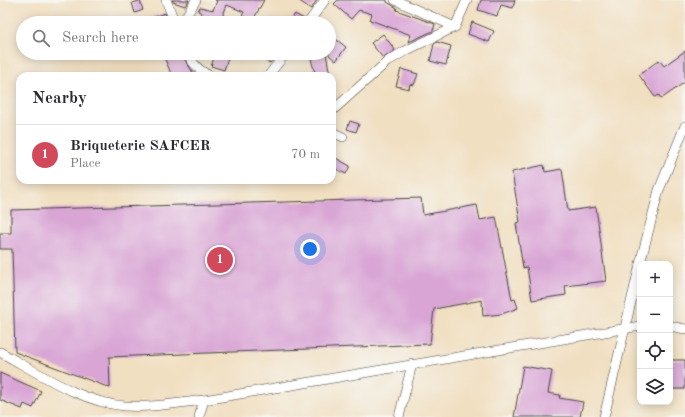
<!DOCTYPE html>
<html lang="en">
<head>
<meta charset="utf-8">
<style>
	body { margin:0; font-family:"Old Standard TT",serif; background:#f7f7f7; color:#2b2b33 }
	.controls { position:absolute; right:12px; bottom:12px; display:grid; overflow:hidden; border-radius:8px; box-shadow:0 2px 10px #0003 }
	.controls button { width:36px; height:36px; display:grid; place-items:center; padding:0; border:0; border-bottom:1px solid #e1e1e2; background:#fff; color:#2b2b33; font:20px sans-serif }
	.you { position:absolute; left:310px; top:249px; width:14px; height:14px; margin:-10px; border:3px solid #fff; border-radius:50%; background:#1a73e8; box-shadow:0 0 0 6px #1a73e833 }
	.badge { display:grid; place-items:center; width:26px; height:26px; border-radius:50%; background:#d1495b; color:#fff; font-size:13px; font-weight:700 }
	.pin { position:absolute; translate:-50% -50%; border:2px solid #fff; box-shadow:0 1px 4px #0006 }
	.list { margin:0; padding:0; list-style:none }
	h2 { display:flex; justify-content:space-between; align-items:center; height:52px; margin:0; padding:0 16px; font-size:17px }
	h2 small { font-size:13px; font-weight:400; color:#7c7c81 }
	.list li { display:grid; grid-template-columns:26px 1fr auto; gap:12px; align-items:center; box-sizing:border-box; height:60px; padding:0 16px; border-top:1px solid #e1e1e2 }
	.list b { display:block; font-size:15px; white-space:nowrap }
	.list p { margin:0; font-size:13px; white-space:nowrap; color:#7c7c81 }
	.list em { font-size:13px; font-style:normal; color:#7c7c81 }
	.icon { flex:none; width:22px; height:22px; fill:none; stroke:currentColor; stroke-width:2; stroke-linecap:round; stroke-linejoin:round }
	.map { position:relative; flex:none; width:685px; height:417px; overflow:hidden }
	.search { position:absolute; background:#fff; box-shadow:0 2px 10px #0003; left:16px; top:16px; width:320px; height:44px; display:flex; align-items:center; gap:10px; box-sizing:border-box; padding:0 14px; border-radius:22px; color:#7c7c81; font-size:15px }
	.panel { position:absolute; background:#fff; box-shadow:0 2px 10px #0003; left:16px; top:72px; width:320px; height:112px; border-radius:12px }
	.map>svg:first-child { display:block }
	.building { fill:#d9a5d5 }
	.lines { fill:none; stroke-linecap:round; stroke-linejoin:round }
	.minor-casing { stroke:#494642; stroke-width:10 }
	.minor { stroke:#fff; stroke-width:9 }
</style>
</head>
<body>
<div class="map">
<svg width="685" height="417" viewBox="0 0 685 417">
	<rect width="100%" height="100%" fill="#f6f6f2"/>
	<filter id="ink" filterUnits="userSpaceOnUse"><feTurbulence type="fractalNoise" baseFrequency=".025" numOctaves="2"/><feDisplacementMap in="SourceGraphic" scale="8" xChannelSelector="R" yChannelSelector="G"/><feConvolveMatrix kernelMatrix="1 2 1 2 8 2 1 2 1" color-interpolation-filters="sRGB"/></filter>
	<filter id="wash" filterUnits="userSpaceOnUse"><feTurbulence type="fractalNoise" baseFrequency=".012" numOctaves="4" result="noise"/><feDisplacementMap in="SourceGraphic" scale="16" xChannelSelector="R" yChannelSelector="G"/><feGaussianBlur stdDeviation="0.9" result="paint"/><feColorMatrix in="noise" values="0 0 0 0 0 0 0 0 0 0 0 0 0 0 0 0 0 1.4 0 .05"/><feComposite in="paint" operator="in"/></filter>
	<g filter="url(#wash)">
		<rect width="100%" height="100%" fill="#f1dfc1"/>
		<g id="blocks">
			<g class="building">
				<path d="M172,0H189L185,6L173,2Z"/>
				<path d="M215,0H264L252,22L242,16L244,12L227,5L221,20L217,19L216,23H205L207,19L201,17L202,13L198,11L200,7L213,10L217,1Z"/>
				<path d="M298,0H317L311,9Z"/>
				<path d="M338,0H387V2L397,8L396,10L435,24L433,31L409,42L411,35L370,20L372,14L359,10L351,19L334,4Z"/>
				<path d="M481,0H515L513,8L501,5L497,16L478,10Z"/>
				<path d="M140,1L143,10L135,13L132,3Z"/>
				<path d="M165,13L169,23H141L140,22Z"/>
				<path d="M295,14L304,19L302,23H297L291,20Z"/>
				<path d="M472,22L494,31L489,42L468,34Z"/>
				<path d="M329,34L346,47L336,61L329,55Z"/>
				<path d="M383,34L395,50L383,58L371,43Z"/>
				<path d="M437,42L451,46L446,65L430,61L434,44Z"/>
				<path d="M685,51V82L661,99L659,95L655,97L639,75L659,60L664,66Z"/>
				<path d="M178,53H181L195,76H172L165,59Z"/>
				<path d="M216,53L228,58L224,70L211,66Z"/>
				<path d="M251,53H278L270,63Z"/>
				<path d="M312,53H326L330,76H316L311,59L317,57Z"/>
				<path d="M401,69L418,74L414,85L410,84L409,89L396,86Z"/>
				<path d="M350,121L359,124L356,132L347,129Z"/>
				<path d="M332,156L350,166L346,174L332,167Z"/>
				<path d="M544,165L545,172L562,169L568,211L596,207L606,281L565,286L566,295L532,300L527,267L523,268L516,223L520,222L512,172Z"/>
				<path d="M421,198L423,215L477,205L480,220L496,217L512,300L515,299L518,308L501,314L483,316L482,300L434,309L430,344L109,357L110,388L15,352L12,249H0V233H11V210Z"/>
				<rect x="670" y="360" width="15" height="29"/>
				<path d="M523,366L552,371L548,393L560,395L559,398L583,402L580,417H514Z"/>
				<path d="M0,373L41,391L33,408L24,404L22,409L0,400Z"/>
			</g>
		</g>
	</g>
	<g filter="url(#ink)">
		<use href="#blocks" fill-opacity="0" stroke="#494642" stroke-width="1"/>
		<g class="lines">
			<defs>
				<g id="minor">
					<path d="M166,0L175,23"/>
					<path d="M395,0L455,27"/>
					<path d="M182,23L196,0"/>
					<path d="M308,23L325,0"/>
					<path d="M187,53C194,65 199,71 211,76"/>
					<path d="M268,76L286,53"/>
					<path d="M332,111L388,61L405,51L455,27L467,0"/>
					<path d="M332,132L343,137"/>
					<path d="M640,264L659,190L685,126"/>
					<path d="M670,326L685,329"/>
					<path d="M0,352C37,372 82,403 125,406C151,408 178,403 204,400L640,326"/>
					<path d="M199,417L204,400"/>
					<path d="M399,417L412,364"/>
					<path d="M604,417L640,264"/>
				</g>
			</defs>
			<use href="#minor" class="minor-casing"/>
			<use href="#minor" class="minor"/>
		</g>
	</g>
</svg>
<div class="controls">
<button>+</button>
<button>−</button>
<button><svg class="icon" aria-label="locate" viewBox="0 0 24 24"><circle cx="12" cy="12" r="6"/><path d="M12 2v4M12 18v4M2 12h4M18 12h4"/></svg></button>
<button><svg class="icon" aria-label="layers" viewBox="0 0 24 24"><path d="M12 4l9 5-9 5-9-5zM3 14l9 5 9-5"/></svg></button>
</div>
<div class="you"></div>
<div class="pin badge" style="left:220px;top:260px">1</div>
<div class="search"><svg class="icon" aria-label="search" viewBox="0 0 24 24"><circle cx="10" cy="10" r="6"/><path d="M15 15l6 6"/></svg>Search here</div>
<section class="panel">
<h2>Nearby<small></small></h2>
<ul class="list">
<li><span class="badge">1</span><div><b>Briqueterie SAFCER</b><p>Place</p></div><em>70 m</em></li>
</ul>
</section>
</div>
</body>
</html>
